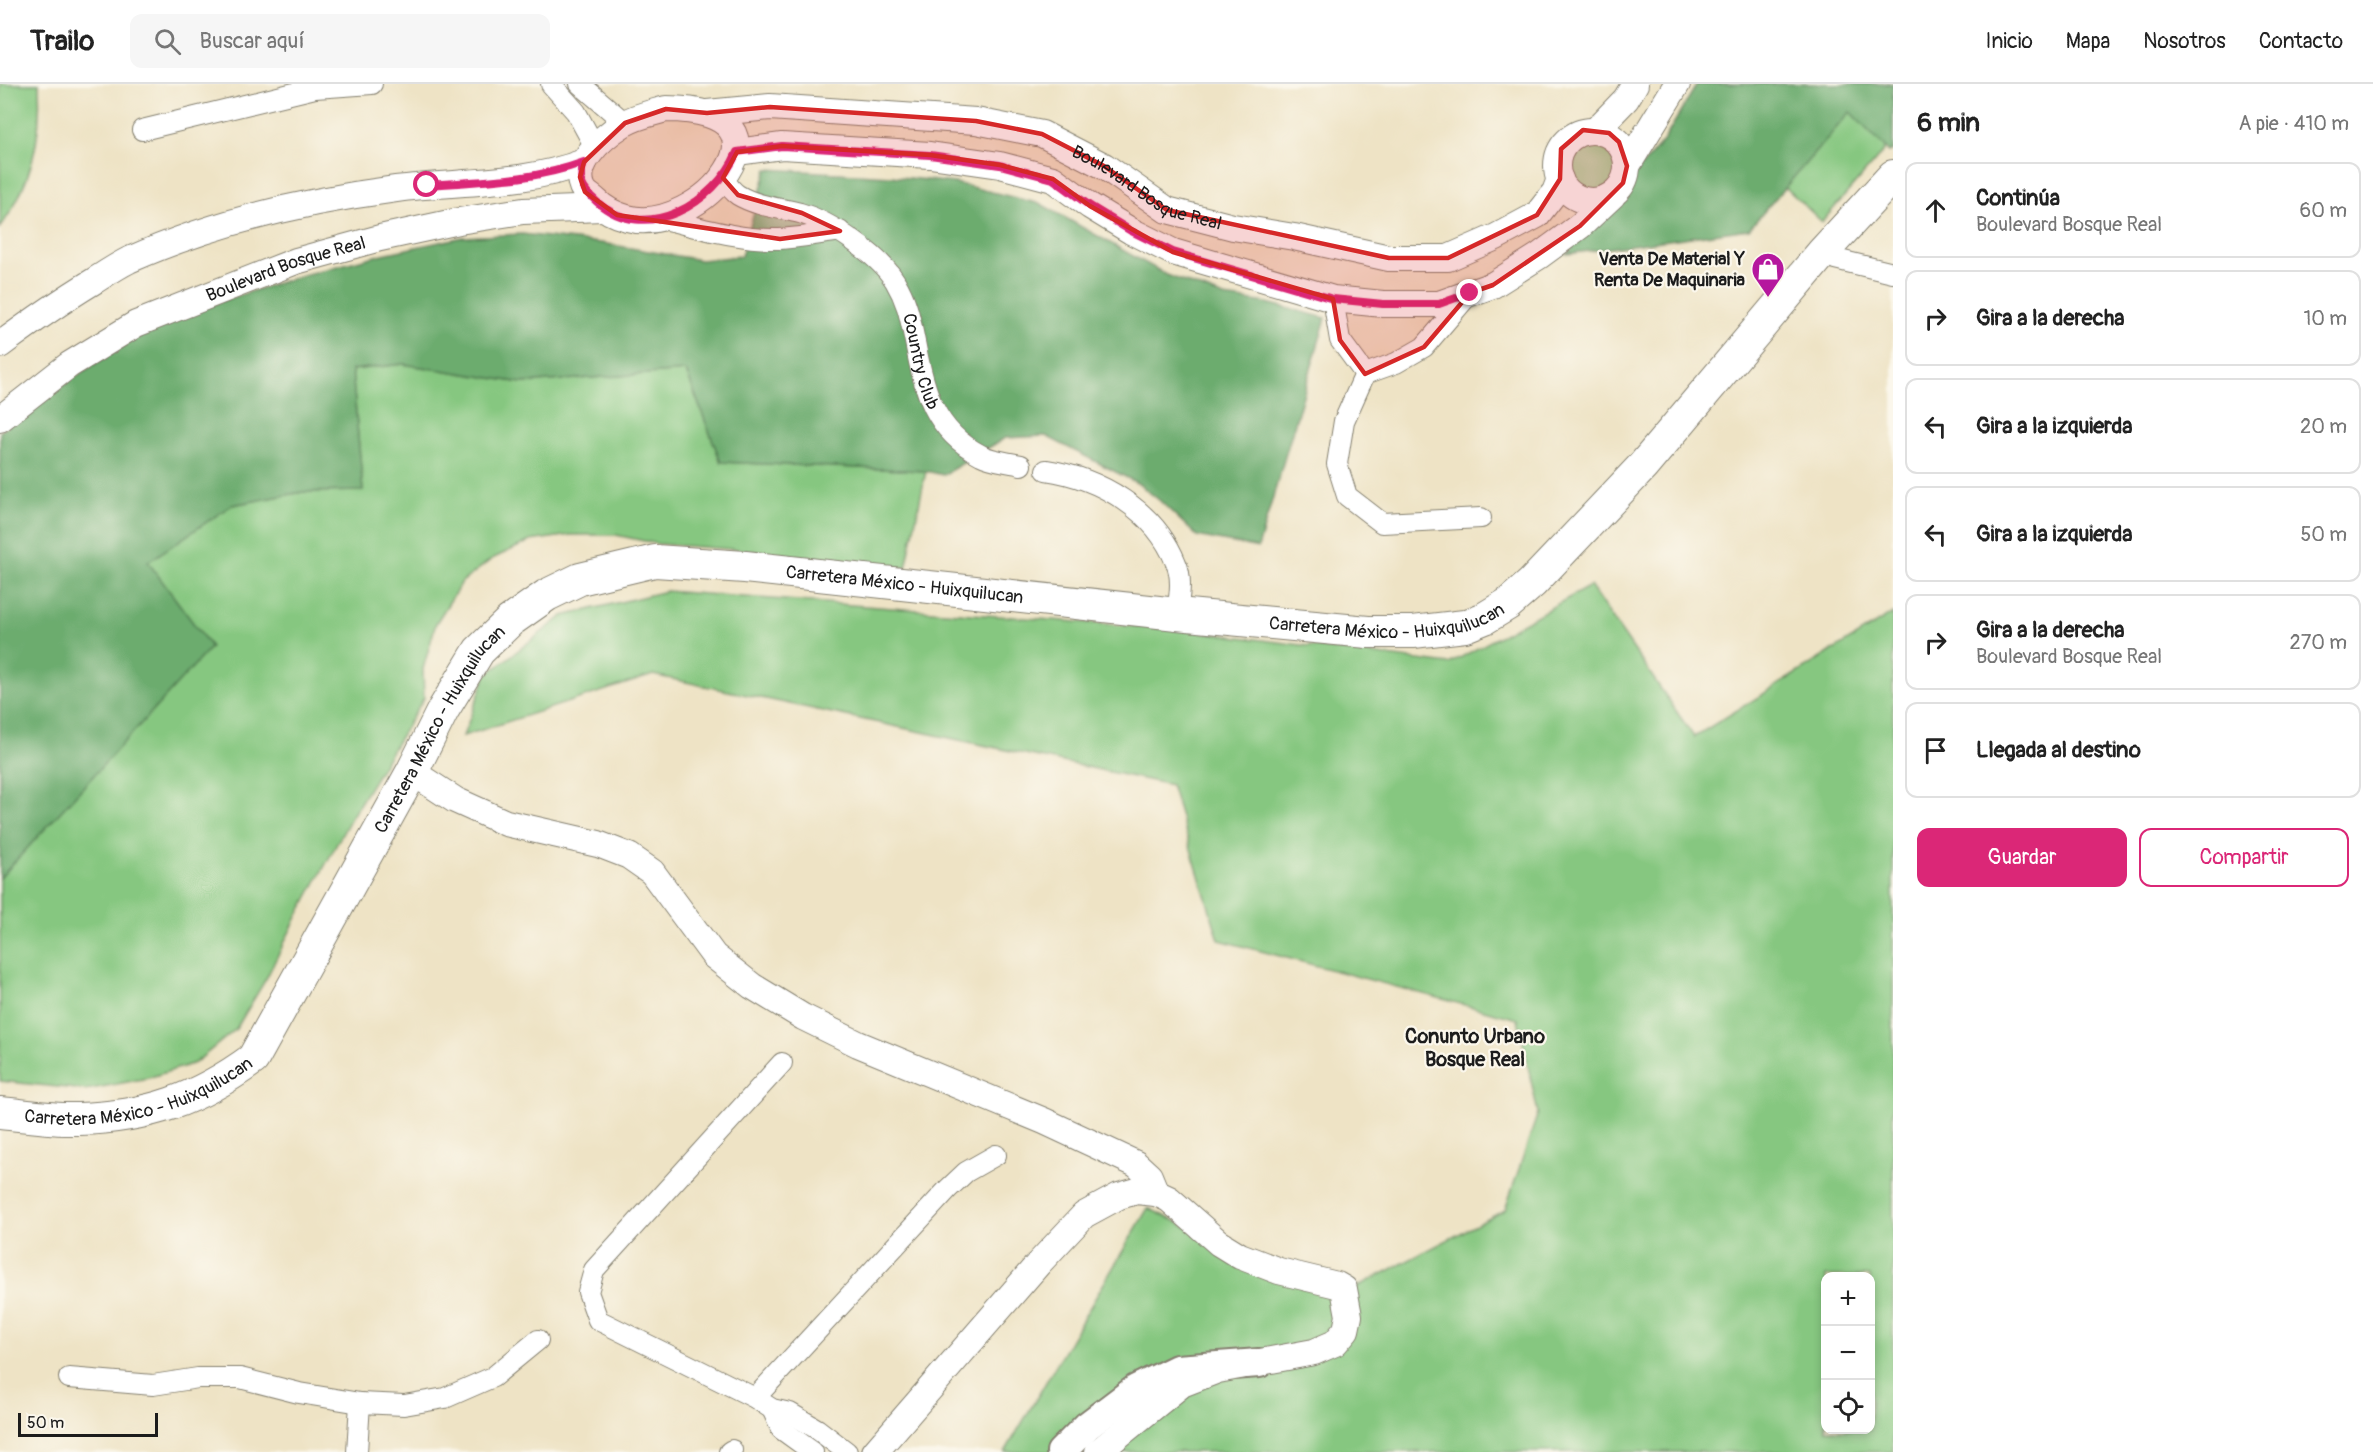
<!DOCTYPE html>
<html lang="es">
<head>
<meta charset="utf-8">
<style>
	body { margin:0; font-family:Pangolin,sans-serif; background:#f6f6f6; color:#222 }
	.controls { position:absolute; right:18px; bottom:18px; display:grid; overflow:hidden; border-radius:12px; box-shadow:0 3px 9px #0003 }
	.controls button { width:54px; height:54px; display:grid; place-items:center; padding:0; border:0; border-bottom:2px solid #e0e0e0; background:#fff; color:#222; font:30px sans-serif }
	.scale { position:absolute; left:18px; bottom:15px; width:140px; box-sizing:border-box; padding-left:6px; border:3px solid #1c1c1c; border-top:0; font-size:16px; line-height:21px; white-space:nowrap; color:#1c1c1c; -webkit-text-stroke:4px #fbf7ec; paint-order:stroke }
	.stop { position:absolute; width:18px; height:18px; margin:-14px; border:4px solid #db2777; border-radius:50%; background:#fff }
	.stop.end { background:#db2777; border-color:#fff; box-shadow:0 2px 6px #0008 }
	.list { margin:0; padding:0; list-style:none }
	h2 { display:flex; justify-content:space-between; align-items:center; height:78px; margin:0; padding:0 24px; font-size:26px }
	h2 small { font-size:20px; font-weight:400; color:#767676 }
	.list li { display:grid; grid-template-columns:39px 1fr auto; gap:18px; align-items:center; box-sizing:border-box; height:96px; margin:0 12px 12px; padding:0 12px; border:2px solid #e0e0e0; border-radius:12px }
	.list b { display:block; font-size:22px; white-space:nowrap }
	.list p { margin:0; font-size:20px; white-space:nowrap; color:#767676 }
	.list em { font-size:20px; font-style:normal; color:#767676 }
	.actions { display:flex; gap:12px; padding:18px 24px }
	.actions a { flex:1; padding:14px 0; border:2px solid #db2777; border-radius:12px; text-align:center; font-size:21px; color:#db2777 }
	.actions .main { background:#db2777; color:#fff }
	.icon { flex:none; width:33px; height:33px; fill:none; stroke:currentColor; stroke-width:2; stroke-linecap:round; stroke-linejoin:round }
	.map { position:relative; flex:none; width:1893px; height:1368px; overflow:hidden }
	header { display:flex; align-items:center; gap:36px; box-sizing:border-box; height:84px; padding:0 30px; background:#fff; border-bottom:2px solid #e0e0e0 }
	header strong { font-size:28px }
	nav { display:flex; gap:33px; margin-inline-start:auto; font-size:21px }
	.search { width:420px; height:54px; background:#f6f6f6; display:flex; align-items:center; gap:15px; box-sizing:border-box; padding:0 21px; border-radius:12px; color:#767676; font-size:22px }
	main { display:flex }
	aside { flex:1; background:#fff }
	.map>svg:first-child { display:block }
	.green { fill:#86c780; stroke:#51724e; stroke-width:1.5; fill-rule:evenodd }
	.forest { fill:#6cac6e; stroke:#446445; stroke-width:1.5 }
	.lines { fill:none; stroke-linecap:round; stroke-linejoin:round }
	.minor-casing { stroke:#858070; stroke-width:22 }
	.tertiary-casing { stroke:#858070; stroke-width:28 }
	.secondary-casing { stroke:#858070; stroke-width:32 }
	.primary-casing { stroke:#858070; stroke-width:34 }
	.minor { stroke:#fff; stroke-width:20 }
	.tertiary { stroke:#fff; stroke-width:26 }
	.secondary { stroke:#fff; stroke-width:28 }
	.primary { stroke:#fff; stroke-width:32 }
	.route { stroke:#db2777; stroke-width:8 }
	.marked { fill:#d62828; fill-opacity:0.2; stroke:#d62828; stroke-width:4.5; stroke-linejoin:round }
	.labels { text-anchor:middle; stroke-width:4.5; stroke-linejoin:round; paint-order:stroke }
	.street-label { font-size:18px; fill:#1c1c1c; stroke:#fbf7ec }
	.poi-label { font-size:18px; font-weight:bold; fill:#1c1c1c; stroke:#fbf7ec; text-anchor:end }
	.neighbourhood-label { font-size:20px; font-weight:bold; fill:#1c1c1c; stroke:#fbf7ec }
</style>
</head>
<body>
<header>
<strong>Trailo</strong>
<div class="search"><svg class="icon" aria-label="search" viewBox="0 0 24 24"><circle cx="10" cy="10" r="6"/><path d="M15 15l6 6"/></svg>Buscar aquí</div>
<nav><a>Inicio</a><a>Mapa</a><a>Nosotros</a><a>Contacto</a></nav>
</header>
<main>
<div class="map">
<svg width="1893" height="1368" viewBox="0 0 1893 1368">
	<rect width="100%" height="100%" fill="#fbf7ec"/>
	<filter id="ink" filterUnits="userSpaceOnUse"><feTurbulence type="fractalNoise" baseFrequency=".0167" numOctaves="2"/><feDisplacementMap in="SourceGraphic" scale="12" xChannelSelector="R" yChannelSelector="G"/><feConvolveMatrix kernelMatrix="1 2 1 2 8 2 1 2 1" color-interpolation-filters="sRGB"/></filter>
	<filter id="wash" filterUnits="userSpaceOnUse"><feTurbulence type="fractalNoise" baseFrequency=".008" numOctaves="4" result="noise"/><feDisplacementMap in="SourceGraphic" scale="24" xChannelSelector="R" yChannelSelector="G"/><feGaussianBlur stdDeviation="1.35" result="paint"/><feColorMatrix in="noise" values="0 0 0 0 0 0 0 0 0 0 0 0 0 0 0 0 0 1.4 0 .05"/><feComposite in="paint" operator="in"/></filter>
	<g filter="url(#wash)">
		<rect width="100%" height="100%" fill="#eee3c5"/>
		<g class="green">
			<path d="M0,0H39C42,55 32,99 0,144Z"/>
			<path d="M1850,27L1887,63L1822,138L1785,103Z"/>
			<circle cx="1592" cy="81" r="27"/>
			<path d="M403,280L522,299L686,287L721,378L926,387L906,484L743,466L658,460L616,451H571L530,457L492,475L462,498L436,539L423,585L424,614L352,732L297,833L266,895L236,945L195,979L148,994L86,1006L0,997V794L147,478L232,421L303,408L363,407L352,286Z"/>
			<path d="M1590,502L1694,653L1893,529V1368H1005L1148,1124L1334,1215L1505,1126L1538,1029L1518,935L1219,856L1171,701L653,591L463,652L486,591L563,532L666,507L1185,546L1449,580ZM1826,1192H1870V1346H1826Z"/>
		</g>
		<g class="forest">
			<path d="M1697,0H1893V66L1889,68L1850,28L1749,145L1567,170L1664,56Z"/>
			<path d="M767,85L891,92L955,99L1041,120L1167,191L1224,213L1267,219L1326,234L1258,464L1197,452L1159,416L1137,399L1046,352L1005,354L943,391L926,387L721,378L686,287L522,299L403,280L352,286L363,407L303,408L232,421L148,478L211,563L0,794V348L79,290L137,253L224,216L303,191L383,170L463,153L522,150L601,159L701,176L741,172Z"/>
		</g>
	</g>
	<g filter="url(#ink)">
		<g class="lines">
			<defs>
				<g id="minor">
					<path d="M551,0L576,28L595,63"/>
					<path d="M580,0L625,39"/>
					<path d="M142,46L315,4L372,0"/>
					<path id="s1" d="M723,94C727,100 732,107 738,111C756,122 780,124 800,129C829,137 879,171 895,197C908,219 910,234 915,258C924,306 934,347 981,371C992,377 1009,378 1021,381"/>
					<path d="M659,134C698,143 738,156 779,155C799,154 820,150 840,147"/>
					<path d="M1835,175L1893,189"/>
					<path d="M1470,209L1424,263L1396,279L1365,290L1344,337L1337,380L1347,412L1382,439L1481,434"/>
					<path d="M1333,215L1340,256L1365,290"/>
					<path d="M1046,386C1100,394 1155,426 1176,479C1183,494 1179,514 1177,530"/>
					<path d="M782,979L594,1186L588,1208L598,1236L755,1314L772,1325L790,1329L817,1345L847,1368"/>
					<path d="M69,1294L153,1301L198,1294H240L299,1309L360,1319"/>
					<path d="M755,1314L948,1105L966,1088L996,1071"/>
					<path d="M772,1325L781,1345L813,1368"/>
					<path d="M357,1368L360,1319L404,1321L445,1314L493,1293L538,1256"/>
					<path d="M729,1368L732,1366"/>
				</g>
				<g id="tertiary">
					<path d="M666,25C810,25 698,154 627,134C615,131 605,126 596,117C593,114 588,111 585,108C567,82 604,52 623,40C636,32 652,29 666,25Z"/>
					<path id="s2" d="M707,29L770,23L976,37L1042,50L1104,82L1167,126L1233,143L1294,153L1389,174H1448L1496,153L1537,131L1555,108L1560,95"/>
					<path d="M1597,45L1626,15L1635,0"/>
					<circle cx="1592" cy="82" r="35"/>
					<path d="M737,68L782,62L930,71L1000,81L1053,95L1090,122L1131,147L1173,168L1333,215L1383,220H1439L1493,201L1539,172L1580,142L1612,112"/>
					<path d="M1627,82L1677,0"/>
					<path d="M0,261C31,238 61,217 94,197C105,190 117,182 129,176C214,138 304,117 396,105C459,97 524,101 584,78"/>
					<path id="s3" d="M0,335L69,281L136,240L296,177L380,154L459,137L523,127L603,124"/>
					<path d="M412,688L455,716L506,739L598,760L629,772L652,788L714,872L752,902L803,933L858,960L1044,1037L1136,1080L1149,1092L1156,1109"/>
					<path d="M875,1368L1039,1179L1084,1131L1119,1112L1137,1107L1156,1109L1169,1115L1219,1159L1240,1172L1279,1187L1337,1201L1344,1205L1349,1232L1346,1246L1335,1259L1314,1268L1218,1286L1182,1300L1098,1368"/>
				</g>
				<path id="secondary" d="M1061,1368L1087,1342L1136,1305L1177,1285L1259,1279"/>
				<g id="primary">
					<path id="s4" d="M0,1029C25,1031 53,1036 78,1035C148,1033 197,1016 253,975L412,688L443,626L479,567L510,537L547,511L580,495L655,477L745,483L1177,530L1368,548H1413L1465,542L1485,534L1508,520L1532,499L1643,382L1823,168L1893,92"/>
				</g>
			</defs>
			<use href="#minor" class="minor-casing"/>
			<use href="#tertiary" class="tertiary-casing"/>
			<use href="#secondary" class="secondary-casing"/>
			<use href="#primary" class="primary-casing"/>
			<use href="#minor" class="minor"/>
			<use href="#tertiary" class="tertiary"/>
			<use href="#secondary" class="secondary"/>
			<use href="#primary" class="primary"/>
		</g>
	</g>
	<g class="lines" filter="url(#ink)">
		<path class="route" d="M427,101C480,97 533,97 584,78C578,98 581,104 597,118C645,161 716,119 737,68L782,62L930,71L1000,81L1053,95L1090,122L1131,147L1173,168L1333,215L1383,220H1439L1470,209"/>
	</g>
	<path class="marked" d="M770,23L976,37L1042,50L1104,82L1167,126L1389,174H1448L1537,131L1560,95L1561,65L1583,46L1609,49L1619,58L1627,82L1623,99L1580,142L1493,201L1470,209L1424,263L1365,290L1340,256L1333,215L1173,168L1090,122L1053,95L1000,81L930,71L782,62L737,68L723,94L738,111L802,129L840,147L780,155L617,131L585,108L580,93L584,78L625,39L666,25L707,29Z"/>
	<defs>
		<symbol id="shop-pin" viewBox="-11 -11 22 30"><path d="M0 17L-7.5 6A9.5 9.5 0 1 1 7.5 6Z" fill="#b5179e" stroke="#fbf7ec"/><path d="M-5-2.5h2.3a2.7 3.5 0 0 1 5.4 0H5L5.5 6h-11ZM-1.5-2.5h3a1.5 2.3 0 0 0-3 0Z" fill="#fff"/></symbol>
	</defs>
	<g fill-rule="evenodd">
		<use href="#shop-pin" x="1749" y="166" width="38" height="52"/>
	</g>
	<g class="labels">
		<g class="street-label">
			<text dy="6" stroke="none"><textPath href="#s2" startOffset="456">Boulevard Bosque Real</textPath></text>
			<text dy="6" stroke="none"><textPath href="#s3" startOffset="326">Boulevard Bosque Real</textPath></text>
			<text dy="6" stroke="none"><textPath href="#s1" startOffset="291">Country Club</textPath></text>
			<text dy="6" stroke="none"><textPath href="#s4" startOffset="1186">Carretera México - Huixquilucan</textPath></text>
			<text dy="6" stroke="none"><textPath href="#s4" startOffset="1672">Carretera México - Huixquilucan</textPath></text>
			<text dy="6" stroke="none"><textPath href="#s4" startOffset="646">Carretera México - Huixquilucan</textPath></text>
			<text dy="6" stroke="none"><textPath href="#s4" startOffset="144">Carretera México - Huixquilucan</textPath></text>
		</g>
		<g class="poi-label">
			<text x="1745" y="181">Venta De Material Y<tspan x="1745" dy="21">Renta De Maquinaria</tspan></text>
		</g>
		<g class="neighbourhood-label">
			<text x="1475" y="959">Conunto Urbano<tspan x="1475" dy="23">Bosque Real</tspan></text>
		</g>
	</g>
</svg>
<div class="controls">
<button>+</button>
<button>−</button>
<button><svg class="icon" aria-label="locate" viewBox="0 0 24 24"><circle cx="12" cy="12" r="6"/><path d="M12 2v4M12 18v4M2 12h4M18 12h4"/></svg></button>
</div>
<div class="scale">50 m</div>
<div class="stop" style="left:427px;top:101px"></div>
<div class="stop end" style="left:1470px;top:209px"></div>
</div>
<aside>
<h2>6 min<small>A pie · 410 m</small></h2>
<ul class="list">
<li><svg class="icon" aria-label="ahead" viewBox="0 0 24 24"><path d="M12 20V5M6 11l6-6 6 6"/></svg><div><b>Continúa</b><p>Boulevard Bosque Real</p></div><em>60 m</em></li>
<li><svg class="icon" aria-label="right" viewBox="0 0 24 24"><path d="M7 20v-9h11M14 6l5 5-5 5"/></svg><div><b>Gira a la derecha</b></div><em>10 m</em></li>
<li><svg class="icon" aria-label="left" viewBox="0 0 24 24"><path d="M17 20v-9H6M10 6l-5 5 5 5"/></svg><div><b>Gira a la izquierda</b></div><em>20 m</em></li>
<li><svg class="icon" aria-label="left" viewBox="0 0 24 24"><path d="M17 20v-9H6M10 6l-5 5 5 5"/></svg><div><b>Gira a la izquierda</b></div><em>50 m</em></li>
<li><svg class="icon" aria-label="right" viewBox="0 0 24 24"><path d="M7 20v-9h11M14 6l5 5-5 5"/></svg><div><b>Gira a la derecha</b><p>Boulevard Bosque Real</p></div><em>270 m</em></li>
<li><svg class="icon" aria-label="arrive" viewBox="0 0 24 24"><path d="M6 21V4h12l-3 4 3 4H6"/></svg><div><b>Llegada al destino</b></div></li>
</ul>
<div class="actions"><a class="main">Guardar</a><a>Compartir</a></div>
</aside>
</main>
</body>
</html>
